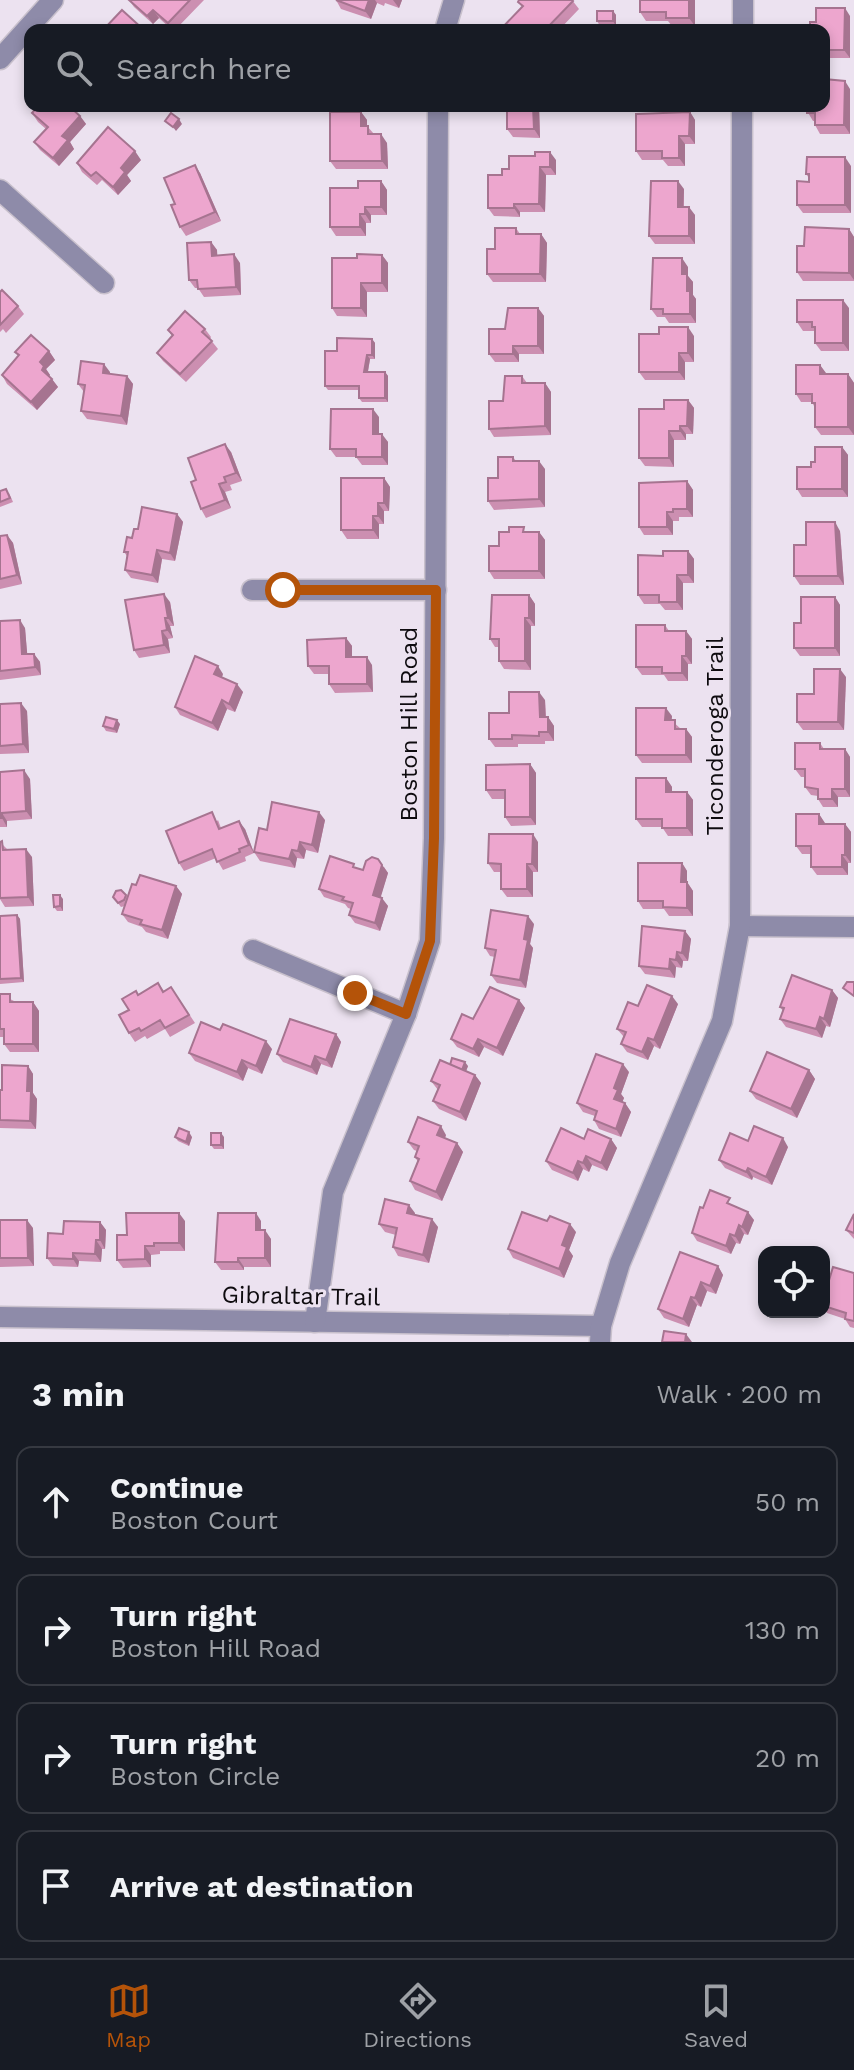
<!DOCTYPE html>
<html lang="en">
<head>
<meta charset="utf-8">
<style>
	body { margin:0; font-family:"Work Sans",sans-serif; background:#20242c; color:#f1f3f6 }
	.controls { position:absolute; right:24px; bottom:24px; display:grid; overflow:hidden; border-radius:16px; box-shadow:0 4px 12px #0003 }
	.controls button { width:72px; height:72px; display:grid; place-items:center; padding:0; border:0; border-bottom:2px solid #363941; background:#171b24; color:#f1f3f6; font:40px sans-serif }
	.stop { position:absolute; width:24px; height:24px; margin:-18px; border:6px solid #b45309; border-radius:50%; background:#fff }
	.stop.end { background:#b45309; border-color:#fff; box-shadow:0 2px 8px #0008 }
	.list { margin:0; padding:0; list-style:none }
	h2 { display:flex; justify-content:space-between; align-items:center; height:104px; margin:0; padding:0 32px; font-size:34px }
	h2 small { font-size:26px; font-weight:400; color:#9ea1a6 }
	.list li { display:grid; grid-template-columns:52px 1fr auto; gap:24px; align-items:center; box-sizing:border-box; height:112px; margin:0 16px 16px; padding:0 16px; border:2px solid #363941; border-radius:16px }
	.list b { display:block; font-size:30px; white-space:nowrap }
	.list p { margin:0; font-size:26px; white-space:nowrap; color:#9ea1a6 }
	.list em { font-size:26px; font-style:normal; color:#9ea1a6 }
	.icon { flex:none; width:44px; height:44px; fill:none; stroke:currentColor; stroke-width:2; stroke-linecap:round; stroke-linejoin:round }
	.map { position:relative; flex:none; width:854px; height:1342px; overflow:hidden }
	.search { position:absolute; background:#171b24; box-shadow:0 4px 12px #0003; left:24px; right:24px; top:24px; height:88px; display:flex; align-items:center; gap:20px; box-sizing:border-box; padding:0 28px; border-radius:16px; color:#9ea1a6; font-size:30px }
	.sheet { height:616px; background:#171b24 }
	nav { display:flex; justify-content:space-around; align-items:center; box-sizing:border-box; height:112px; border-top:2px solid #363941; background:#171b24; font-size:22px; color:#9ea1a6 }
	nav a { display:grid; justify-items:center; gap:4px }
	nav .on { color:#b45309 }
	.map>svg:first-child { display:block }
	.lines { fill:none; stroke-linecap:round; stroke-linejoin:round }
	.minor-casing { stroke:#c8c0cc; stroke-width:23 }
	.minor { stroke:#8e8ba9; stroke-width:20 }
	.wall { fill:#cc8fb1 }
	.shaded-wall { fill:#a67490 }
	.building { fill:#eda6ce; stroke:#a67490; stroke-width:2 }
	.route { stroke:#b45309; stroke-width:10 }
	.labels { text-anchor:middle; stroke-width:6; stroke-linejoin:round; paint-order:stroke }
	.street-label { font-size:24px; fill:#0e0b0f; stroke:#ece2f0 }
</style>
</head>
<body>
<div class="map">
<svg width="854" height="1342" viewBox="0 0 854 1342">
	<rect width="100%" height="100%" fill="#ece2f0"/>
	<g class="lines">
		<defs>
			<g id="minor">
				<path d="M445,30L454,0"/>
				<path d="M743,30V0"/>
				<path d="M0,59L53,0"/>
				<path d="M0,190L104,283"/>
				<path d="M252,590H436"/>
				<path d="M740,926L854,927"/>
				<path d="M253,950L406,1014"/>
				<path d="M0,1317L601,1326"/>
				<path d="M315,1322L333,1192L406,1014L430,941L434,838L438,106"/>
				<path d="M600,1342L601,1326L620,1263L722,1021L740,926L742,106"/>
			</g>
		</defs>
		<use href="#minor" class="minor-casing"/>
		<use href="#minor" class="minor"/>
	</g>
	<g class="wall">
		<path d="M129,0H204L175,30H172L159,18L153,24L134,7Z"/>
		<path d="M336,0H402L399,8L385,3L384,6L377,3L371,19L341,9Z"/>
		<path d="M572,0L579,9L559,30H500L522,7L518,2Z"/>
		<path d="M695,0V26H672L668,21H646L640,12Z"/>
		<path d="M613,11L616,15V26H600L597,21Z"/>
		<path d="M850,16V58H824V30L810,25L816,22Z"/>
		<path d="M850,89V134H820L815,125V121H813L807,111H802L798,106H824Z"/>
		<path d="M493,106H539L540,138L513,137L507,129V111H497Z"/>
		<path d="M361,112L367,120V126L374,134L387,143L388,169H336L330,161Z"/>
		<path d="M690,112L695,120V144H685V166H668L663,160H642L636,151Z"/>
		<path d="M32,113L80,116L86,124L70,142L74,149L59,166L40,150L34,142L46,129L38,122Z"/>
		<path d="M141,160L127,175L131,181L118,195L102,180L97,185L82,172L77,163Z"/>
		<path d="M556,160V175H546L545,212H520V217L494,216L488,208L502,175L509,169Z"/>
		<path d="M851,166V213H803L797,205L809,182V178L806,174Z"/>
		<path d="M200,173L221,221L186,236L180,227L175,204Z"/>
		<path d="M381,181L387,190V215H371V223H366V236H336L330,227L358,188Z"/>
		<path d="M684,189V207L695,215V244H655L649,236Z"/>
		<path d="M516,228L520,234H541L547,243L546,282H493L487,274L495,249Z"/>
		<path d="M849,229L854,237V281H803L797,272L804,246Z"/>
		<path d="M211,242L217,250V255L240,263L241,295L204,297L198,288H195L189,280Z"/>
		<path d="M382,255L388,263V292H367V317L337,316L332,308L357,258Z"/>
		<path d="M688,267V276L693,282V295L696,299V323H669L665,317H657L651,309Z"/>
		<path d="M0,292L18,306L24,314L6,333L3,329L0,332Z"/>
		<path d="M538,308L544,316V354H519V362H495L489,354L505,329Z"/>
		<path d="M849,308V351H821L815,343V331H803L797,322Z"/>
		<path d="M205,329L211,337L210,339L218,349L186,382L163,361L157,353L172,336L168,330Z"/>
		<path d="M694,336V362H685V380H645L639,372Z"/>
		<path d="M372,339L375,343V359H370L368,372H385L388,376V402H362L359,398V390H328L325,386L337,351Z"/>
		<path d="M49,351L55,360L46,369L50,375L49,376L58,387L37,410L7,384L2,375L18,356L15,352Z"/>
		<path d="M820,365L826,374H848L854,383V435H821L815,427V408L812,402H801L796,394Z"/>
		<path d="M110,372V374L127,376L133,384L127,425L87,419L81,411L84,392L78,384Z"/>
		<path d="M522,376L527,383H545L551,392V435L494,437L489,429L503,401Z"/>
		<path d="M688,400L694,408L693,434H686V440H674V467L645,466L639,458L664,409Z"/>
		<path d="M379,417V434L388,442V465H362L356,457H336L330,449Z"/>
		<path d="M842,447L848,455V497H802L797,489L815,462Z"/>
		<path d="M231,452L242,481L230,485L232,490L225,492L231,508L206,518L201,509L196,480Z"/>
		<path d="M513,457L516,461L545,469V507L494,510L488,501L498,478Z"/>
		<path d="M384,478L390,487L389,511H384V524H379V539H347L341,530Z"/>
		<path d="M687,481L693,490V517H679V521H673V535H644L639,527Z"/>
		<path d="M0,491L9,493L13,502L0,507Z"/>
		<path d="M177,514L183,522L175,561L162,559L158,583L131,578L125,570L127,556L124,552L132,538Z"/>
		<path d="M840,531L844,585H800L794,576L806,545Z"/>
		<path d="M527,532H539L545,540V579H494L489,571L499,546Z"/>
		<path d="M7,535L13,543L22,584L0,589V536Z"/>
		<path d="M688,551L694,559V583H683V610H665L660,604H644L638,595L663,556Z"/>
		<path d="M529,595L535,604V626H531V670L504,669L499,661V647H495L490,639Z"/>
		<path d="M835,597L840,605V656H800L794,648L801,623Z"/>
		<path d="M170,602L174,626H170L173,638L168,639L170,653L139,658L134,650Z"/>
		<path d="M0,621L25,628L27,654H34L40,662L41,675L0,680Z"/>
		<path d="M665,625L669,631H686L692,639V664H688V681H668L664,675H642L636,667Z"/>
		<path d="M346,638L352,646V657L372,665L373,692L335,693L329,684V674H314L308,666Z"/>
		<path d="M223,674L222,677L243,692L235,712L227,709L218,731L180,715L175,707Z"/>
		<path d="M846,677L844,730H803L797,722L814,694Z"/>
		<path d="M545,700L546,717H548L554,726V741H545V744H518V747H495L489,739L509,713Z"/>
		<path d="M0,704L27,711L29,753L0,754Z"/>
		<path d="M672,716L671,720L681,729H686L692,737V763H642L636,755Z"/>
		<path d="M120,724L117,733L106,731L103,726Z"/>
		<path d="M820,743L824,749H845L850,757V797H838V807H823L818,799V796L811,795L805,787V777H801L795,769Z"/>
		<path d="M530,764L536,773V825L511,826L505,817V799H492L486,790Z"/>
		<path d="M0,772L30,779L32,819L7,821V827H0Z"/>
		<path d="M666,778L672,787V792H687L693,800V836H668L662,827H642L636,819Z"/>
		<path d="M819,814L825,824H845L851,832V863H848V875H817L811,867V854H802L796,846Z"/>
		<path d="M218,820L221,828L245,829L254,853L245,857L246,861L223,870L216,858L184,871L179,863Z"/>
		<path d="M325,820L318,853L306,850L304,859L297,858L295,868L260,861L254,852L267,830Z"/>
		<path d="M0,842L8,850L32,857L34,906L5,907L0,899Z"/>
		<path d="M538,842V872H533V897H507L501,889V872H494L488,863Z"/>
		<path d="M682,863L687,871V882L693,891V916H669L664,909H643L638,901Z"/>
		<path d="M384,867L388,873L380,898L388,906L380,931L355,923L349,915L351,909L348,908L345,904L324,897L319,889L357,868L363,870Z"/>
		<path d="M136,885L176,886L182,894L168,939L146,932L142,927L128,922L122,914L125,906L121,907L113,897L126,895L128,897Z"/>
		<path d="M63,899V911H57L54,907Z"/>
		<path d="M17,915L20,919L24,982L0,984V916Z"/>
		<path d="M534,924L530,944L533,948L526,988L497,983L491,975L495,957L490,956L485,948Z"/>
		<path d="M685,931L691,939L688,961H683L682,968L676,967L675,978L645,974L639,966Z"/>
		<path d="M158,983L164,991L171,987L195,1023L170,1037L165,1029L147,1039L145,1036L135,1042L129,1033V1010L138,995Z"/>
		<path d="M832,990L838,998L830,1027L826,1026L822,1038L786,1027L780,1019L783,1011L780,1007Z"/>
		<path d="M0,994L16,1002H33L39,1011V1052H10L4,1044V1037H0Z"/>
		<path d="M519,1000L525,1008L503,1056L484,1047L479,1057L457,1047L451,1039L473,1019Z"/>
		<path d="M678,1004L660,1049L654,1046L648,1060L627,1052L621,1044L624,1037L617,1029L638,1006Z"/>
		<path d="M336,1034L341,1042L332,1068L321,1064L317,1075L283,1062L277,1054Z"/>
		<path d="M272,1049L262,1074L248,1068L243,1081L195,1061L189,1053Z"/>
		<path d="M450,1065L468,1066L466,1071L475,1075L481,1083L466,1121L439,1109L433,1101L438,1090L431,1081Z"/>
		<path d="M28,1066L33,1074V1093L37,1099L36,1129L0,1128V1090H2Z"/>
		<path d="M809,1070L815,1079L797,1118L756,1099L750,1091Z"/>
		<path d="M629,1072L621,1094L624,1098L622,1102L625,1103L631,1112L621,1137L599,1129L594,1120L595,1116L583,1112L577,1103Z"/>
		<path d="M446,1135L445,1138L457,1143L463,1152L442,1201L415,1190L410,1181L418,1162L415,1157L417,1151L414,1150L408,1142Z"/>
		<path d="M175,1137H192L189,1146L178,1141Z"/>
		<path d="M224,1137V1149H214L211,1145Z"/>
		<path d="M584,1139H611L617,1148L607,1171L592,1165L589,1172L583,1169L578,1181L552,1170L546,1161Z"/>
		<path d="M748,1141L788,1147L772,1185L753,1177L752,1180L725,1168L719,1160Z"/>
		<path d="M735,1206L754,1220L748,1235L744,1234L740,1244L736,1243L731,1254L697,1241L692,1233L703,1208Z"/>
		<path d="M415,1213V1214L438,1227L429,1263L398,1256L393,1247L396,1235L385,1232L379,1224Z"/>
		<path d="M854,1214V1239L846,1230Z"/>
		<path d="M0,1220L33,1228L34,1266L0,1267Z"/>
		<path d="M185,1221V1251H160V1254L151,1255V1267L123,1268L117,1260L127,1235Z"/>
		<path d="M261,1221V1230L271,1239V1267H244V1270H221L215,1262Z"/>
		<path d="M100,1222L106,1230L105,1249H102L101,1262L79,1261L78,1267L53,1266L47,1258L63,1234Z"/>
		<path d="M576,1232L569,1250L573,1256L564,1278L513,1258L508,1249Z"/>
		<path d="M718,1266L723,1275L716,1294L707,1291L701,1307L697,1305L689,1327L664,1318L658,1309Z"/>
		<path d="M854,1273V1328L850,1327L845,1319L827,1313L824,1309V1297Z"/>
	</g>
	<g class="shaded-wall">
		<path d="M369,0H375L377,3L371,19L365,11Z"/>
		<path d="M393,0H402L399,8Z"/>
		<path d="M689,0H695V26L689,18Z"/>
		<path d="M845,8L850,16V58L844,50Z"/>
		<path d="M153,10L159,18L153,24L147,16Z"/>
		<path d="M613,11L616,15V26L613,21Z"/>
		<path d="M845,81L850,89V134L844,125Z"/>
		<path d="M533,106H539L540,138L534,129Z"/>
		<path d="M361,112L367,120V134L361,126Z"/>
		<path d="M690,112L695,120V144L689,136Z"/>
		<path d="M80,116L86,124L70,142L74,149L59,166L53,158L62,136Z"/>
		<path d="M179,119L182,124L176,131L173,127Z"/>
		<path d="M381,134L387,143L388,169L382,161Z"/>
		<path d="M679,136L685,144V166L679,158Z"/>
		<path d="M135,151L141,160L127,175L131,181L118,195L113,187L121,168Z"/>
		<path d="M550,152L556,160V175L550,167Z"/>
		<path d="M845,157L851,166V213L845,205Z"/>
		<path d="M195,165L200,173L221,221L215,212Z"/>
		<path d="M540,167L546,175L545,212L539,204Z"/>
		<path d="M381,181L387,190V215L381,207Z"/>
		<path d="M678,181L684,189L683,215L678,207Z"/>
		<path d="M514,204L520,212V217L514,208Z"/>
		<path d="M365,207L371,215V223L365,214Z"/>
		<path d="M689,207L695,215V244L689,236Z"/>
		<path d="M360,214L366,223V236L360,227Z"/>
		<path d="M849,229L854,237V280L849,273Z"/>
		<path d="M541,234L547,243L546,282L540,274Z"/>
		<path d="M211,242L217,250L218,264L212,256Z"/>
		<path d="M234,254L240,263L241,295L236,287Z"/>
		<path d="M382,255L388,263V292L382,283Z"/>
		<path d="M682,258L688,267V276L693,282V295L696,299V323L690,314L687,291L682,274Z"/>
		<path d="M361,283L367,292V317L361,308Z"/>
		<path d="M843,300L849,308V351L843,343Z"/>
		<path d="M538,308L544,316V354L538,346Z"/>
		<path d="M688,327L694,336V362L688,353Z"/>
		<path d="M372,339L375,343V359L372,355Z"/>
		<path d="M513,346L519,354V362L513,354Z"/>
		<path d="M49,351L55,360L46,369L50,375L48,378L42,370L40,362Z"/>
		<path d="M679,353L685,362V380L679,372Z"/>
		<path d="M367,355L370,359L367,376L364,372Z"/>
		<path d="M104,364L110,372L109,381L103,373Z"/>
		<path d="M820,365L826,373V383L820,374Z"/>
		<path d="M385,372L388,376V402L385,398Z"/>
		<path d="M848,374L854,383V435L848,427Z"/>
		<path d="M127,376L133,384L127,425L121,416Z"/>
		<path d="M52,379L58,387L37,410L31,402Z"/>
		<path d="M545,383L551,392V435L545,426Z"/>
		<path d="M688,400L694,408L693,434L687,426Z"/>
		<path d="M373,409L379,417V442L373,434Z"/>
		<path d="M680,426L686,434V440L680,431Z"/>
		<path d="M669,431L674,440V467L669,458Z"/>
		<path d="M382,434L388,442V465L382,457Z"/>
		<path d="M225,444L231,452L242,481L236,473Z"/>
		<path d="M842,447L848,455V497L842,489Z"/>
		<path d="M539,461L545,469V507L539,499Z"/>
		<path d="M384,478L390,487L389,511L384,503Z"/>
		<path d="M687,481L693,490V517L687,509Z"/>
		<path d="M219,484L225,492L231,508L225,500Z"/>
		<path d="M378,503L384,511V524L378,516Z"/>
		<path d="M667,512L673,521V535L667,527Z"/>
		<path d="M177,514L183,522L175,561L170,553Z"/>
		<path d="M373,516L379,524V539L373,530Z"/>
		<path d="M835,522L840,531L844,585L838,576Z"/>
		<path d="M539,532L545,540V579L539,571Z"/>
		<path d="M7,535L13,543L22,584L17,575Z"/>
		<path d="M157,550L162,559L158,583L152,575Z"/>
		<path d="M688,551L694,559V583L688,575Z"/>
		<path d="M677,575L683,583V610L677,602Z"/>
		<path d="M164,594L170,602L174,626L168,618Z"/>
		<path d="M529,595L535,604V626L529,618Z"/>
		<path d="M835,597L840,605V656L835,648Z"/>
		<path d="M165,618L170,626L173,638L167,630Z"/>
		<path d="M525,618L531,626V670L525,661Z"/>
		<path d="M20,620L25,628L28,663L22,654Z"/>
		<path d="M162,631L168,639L170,653L164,645Z"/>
		<path d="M686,631L692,639V664L686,656Z"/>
		<path d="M346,638L352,646V665L346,657Z"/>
		<path d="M34,654L40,662L41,675L35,667Z"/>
		<path d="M682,656L688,664V681L682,673Z"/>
		<path d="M367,657L372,665L373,692L367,684Z"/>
		<path d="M218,666L223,674L220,682L214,674Z"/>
		<path d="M840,669L846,677L844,730L838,722Z"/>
		<path d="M237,684L243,692L235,712L229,704Z"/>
		<path d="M539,692L545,700L546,726L540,717Z"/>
		<path d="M222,700L227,709L218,731L212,723Z"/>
		<path d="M21,703L27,711L29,753L23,744Z"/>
		<path d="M666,708L672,716L671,728L665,720Z"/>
		<path d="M548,717L554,726V741L548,732Z"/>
		<path d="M117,720L120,724L117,733L114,729Z"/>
		<path d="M686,729L692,737V763L686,755Z"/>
		<path d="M845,749L850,757V797L845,789Z"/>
		<path d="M530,764L536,773V825L530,817Z"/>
		<path d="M24,770L30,779L32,819L26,811Z"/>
		<path d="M666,778L672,787V800L666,792Z"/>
		<path d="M832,789L838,797V807L832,799Z"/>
		<path d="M687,792L693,800V836L687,828Z"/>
		<path d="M319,812L325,820L318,853L312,845Z"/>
		<path d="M2,813L7,821V827L2,818Z"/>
		<path d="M819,814L825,823V832L819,824Z"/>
		<path d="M239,821L245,829L254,853L249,845Z"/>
		<path d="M845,824L851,832V863L845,855Z"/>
		<path d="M533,834L538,842V872L532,864Z"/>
		<path d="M300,842L306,850L304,859L298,851Z"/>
		<path d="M26,849L32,857L34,906L28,897Z"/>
		<path d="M292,850L297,858L295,868L289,859Z"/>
		<path d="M842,855L848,863V875L842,867Z"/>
		<path d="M378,859L388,873L379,903L373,895Z"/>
		<path d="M682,863L687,871V891L681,882Z"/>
		<path d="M527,864L533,872V897L527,889Z"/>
		<path d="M687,882L693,891V916L687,908Z"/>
		<path d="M176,886L182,894L168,939L162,930Z"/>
		<path d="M60,895L63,899V911L60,906Z"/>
		<path d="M382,898L388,906L380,931L375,923Z"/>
		<path d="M17,915L20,919L24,982L21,978Z"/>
		<path d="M528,916L534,924L530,944L533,948L526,988L520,980L524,939Z"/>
		<path d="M685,931L691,939L688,961L682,953Z"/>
		<path d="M677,952L683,961L682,968L676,960Z"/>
		<path d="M670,959L676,967L675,978L669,969Z"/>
		<path d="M832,990L838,998L830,1027L824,1019Z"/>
		<path d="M672,996L678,1004L660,1049L654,1040Z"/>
		<path d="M519,1000L525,1008L503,1056L497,1048Z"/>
		<path d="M33,1002L39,1011V1052L33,1044Z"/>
		<path d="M820,1017L826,1026L822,1038L816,1029Z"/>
		<path d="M336,1034L341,1042L332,1068L326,1060Z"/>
		<path d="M648,1038L654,1046L648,1060L642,1052Z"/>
		<path d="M478,1039L484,1047L479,1057L473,1049Z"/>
		<path d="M266,1041L272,1049L262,1074L256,1066Z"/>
		<path d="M315,1056L321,1064L317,1075L311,1067Z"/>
		<path d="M242,1060L248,1068L243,1081L237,1072Z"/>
		<path d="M465,1062L468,1066L465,1074L462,1070Z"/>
		<path d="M623,1064L629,1072L621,1094L624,1098L620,1108L614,1099V1088Z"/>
		<path d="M28,1066L33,1074V1093L37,1099L36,1129L30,1121L27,1091Z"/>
		<path d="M809,1070L815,1079L797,1118L791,1109Z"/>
		<path d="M475,1075L481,1083L466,1121L460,1112Z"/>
		<path d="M625,1103L631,1112L621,1137L616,1129Z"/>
		<path d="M441,1126L446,1135L443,1143L437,1135Z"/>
		<path d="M189,1132L192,1137L189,1146L186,1142Z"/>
		<path d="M221,1133L224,1137V1149L221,1145Z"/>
		<path d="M783,1138L788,1147L772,1185L766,1177Z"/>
		<path d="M611,1139L617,1148L607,1171L601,1163Z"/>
		<path d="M457,1143L463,1152L442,1201L436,1192Z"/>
		<path d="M586,1156L592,1165L589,1172L583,1163Z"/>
		<path d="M578,1161L583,1169L578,1181L573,1173Z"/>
		<path d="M748,1168L753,1177L752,1180L746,1172Z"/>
		<path d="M409,1205L415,1213L413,1221L407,1213Z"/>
		<path d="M748,1212L754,1220L748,1235L742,1227Z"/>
		<path d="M179,1213L185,1221V1251L179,1243Z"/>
		<path d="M256,1213L261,1221V1239L256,1230Z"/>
		<path d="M432,1219L438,1227L429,1263L423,1255Z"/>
		<path d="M27,1220L33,1228L34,1266L28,1258Z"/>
		<path d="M100,1222L106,1230L105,1249L100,1240Z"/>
		<path d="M570,1224L576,1232L569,1250L573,1256L564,1278L559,1269L562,1245Z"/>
		<path d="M739,1225L744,1234L740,1244L735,1236Z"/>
		<path d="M265,1230L271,1239V1267L265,1258Z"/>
		<path d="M730,1234L736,1243L731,1254L726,1246Z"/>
		<path d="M96,1240L102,1249L101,1262L95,1254Z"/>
		<path d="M145,1246L151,1255V1267L145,1259Z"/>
		<path d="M73,1253L79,1261L78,1267L73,1259Z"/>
		<path d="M238,1258L244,1267V1270L238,1262Z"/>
		<path d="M718,1266L723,1275L716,1294L710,1286Z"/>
		<path d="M701,1282L707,1291L701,1307L695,1298Z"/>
		<path d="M691,1297L697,1305L689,1327L683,1319Z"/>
		<path d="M686,1334L692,1342H685Z"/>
	</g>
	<g class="building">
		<path d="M129,0H190L168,23L153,10L147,16Z"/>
		<path d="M336,0H369L365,11Z"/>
		<path d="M519,0H572L573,1L545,30H500L523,6L518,2Z"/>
		<path d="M640,0H689V18H666V12H640Z"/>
		<path d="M816,8H845L844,50H824V30H796V25H810V22H816Z"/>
		<path d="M122,10L144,30H103Z"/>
		<rect x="597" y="11" width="16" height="10"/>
		<path d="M824,79L845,81L844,125H815V113H807V106H824Z"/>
		<path d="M38,106H69L80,116L62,136L68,140L53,158L34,142L48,127L32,113Z"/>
		<path d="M507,106H533L534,129H507Z"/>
		<path d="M330,112H361V126H368V134H381L382,161H330Z"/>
		<path d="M690,112L689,136H679V158H662V151H636V114Z"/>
		<path d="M171,113L179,119L173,127L165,121Z"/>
		<path d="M108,127L135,151L121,168L125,172L113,187L96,172L91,176L77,163Z"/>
		<path d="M535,152H550V167H540L539,204H514V208H488V175H502V169H509V156H535Z"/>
		<path d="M807,157H845V205H797V181L809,182V174H806Z"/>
		<path d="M195,165L215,212L180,227L171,205L175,204L164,178Z"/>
		<path d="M358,181H381V207H365V214H360V227H330V188H358Z"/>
		<path d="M651,181H678V207H689V236H649Z"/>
		<path d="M805,227L849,229V273L797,272V246H804Z"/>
		<path d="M495,228H516V234H541L540,274H487V249H495Z"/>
		<path d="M211,242L212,256L234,254L236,287L198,289L197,280H189L187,243Z"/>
		<path d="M357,254L382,255V283H361V308H332V258H357Z"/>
		<path d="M653,258H682V274H687V291H690V314H663V309H651Z"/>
		<path d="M2,290L18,306L0,325V292Z"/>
		<path d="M797,300H843V343H815V327H812V322H797Z"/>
		<path d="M508,308H538V346H513V354H489V329H505Z"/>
		<path d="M185,311L205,329L202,332L212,341L180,374L157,353L173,335L168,330Z"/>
		<path d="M659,327H688V353H679V372H639V334H659Z"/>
		<path d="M31,335L49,351L40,362L44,366L42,370L52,379L31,402L2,375L19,355L15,352Z"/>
		<path d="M337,338L372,339V355H367L364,372H385V398H359V386H325V351H337Z"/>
		<path d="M81,361L104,364L103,373L127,376L121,416L81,411L85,385L78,384Z"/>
		<path d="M796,365H820V374H848V427H815V403H812V394H796Z"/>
		<path d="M505,376H522V383H545V426L489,429V401H503Z"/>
		<path d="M664,400H688L687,426H680V431H669V458H639V409H664Z"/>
		<path d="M331,409H373V434H382V457H356V449H330Z"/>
		<path d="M225,444L236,473L224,477L226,482L219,484L225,500L201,509L191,482L196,480L188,458Z"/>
		<path d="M815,447H842V489H797V467H811V462H815Z"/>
		<path d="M498,457H513V461H539V499L488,501V478H498Z"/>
		<path d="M341,478H384V503H378V516H373V530H341Z"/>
		<path d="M687,481V509H673V512H667V527H639V483Z"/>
		<path d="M6,489L10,498L0,502V491Z"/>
		<path d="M142,507L177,514L170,553L157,550L152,575L125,570L128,552H124L127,537L132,538L134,529H138Z"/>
		<path d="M806,522H835L838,576H794V545H806Z"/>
		<path d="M509,527H524L523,532H539V571H489V546H499V532H509Z"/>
		<path d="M7,535L17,575L0,579V536Z"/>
		<path d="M663,551H688V575H677V602H659V595H638V555L663,556Z"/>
		<path d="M164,594L168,618H165L167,630L162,631L164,645L134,650L125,600Z"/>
		<path d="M492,595H529V618H525V661H499V639H490Z"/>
		<path d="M801,597H835V648H794V623H801Z"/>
		<path d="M20,620L22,654H34L35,667L0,671V621Z"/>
		<path d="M636,625H665V631H686V656H682V673H662V667H636Z"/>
		<path d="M346,638V657H367V684H329V666H308L307,640Z"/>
		<path d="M195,656L218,666L214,674L237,684L229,704L222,700L212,723L175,707Z"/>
		<path d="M814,669H840L838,722H797V694H814Z"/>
		<path d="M509,692H539L540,717H548V732H539V736L512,735V739H489V713H509Z"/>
		<path d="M21,703L23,744L0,746V704Z"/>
		<path d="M636,708H666L665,720H675V729H686V755H636Z"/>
		<path d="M106,717L117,720L114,729L103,726Z"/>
		<path d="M795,743H820V749H845V789H832V799H818V789L805,787V769H795Z"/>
		<path d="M530,764V817H505V790H486V765Z"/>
		<path d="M24,770L26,811L2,813V818H0V772Z"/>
		<path d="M636,778H666V792H687V828H662V819H636Z"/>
		<path d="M272,802L319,812L312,845L300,842L298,851L292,850L289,859L254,852L259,828L267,830Z"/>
		<path d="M212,812L219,829L239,821L249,845L239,849L240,852L217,862L212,849L179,863L166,831Z"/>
		<path d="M796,814H819V824H845V855H842V867H811V846H796Z"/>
		<path d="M489,834H533L532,864H527V889H501V864L488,863Z"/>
		<path d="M2,841L3,850L26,849L28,897L0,898V842Z"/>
		<path d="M330,856L354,864L353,867L363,870L366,861L372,857L378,859L382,865L373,895L382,898L375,923L349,915L353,903L342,900L344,897L319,889Z"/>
		<path d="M638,863H682L681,882H687V908L663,907V901H638Z"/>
		<path d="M140,875L176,886L162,930L140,924L142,920L122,914L132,884L136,885Z"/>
		<path d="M121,890L126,895L124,900L118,903L113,897L116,891Z"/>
		<path d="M53,895H60V906L54,907Z"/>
		<path d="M491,910L528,916L524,939L528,940L520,980L491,975L496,950L485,948Z"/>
		<path d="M17,915L21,978L0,979V916Z"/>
		<path d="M642,926L685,931L682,953L677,952L676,960L670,959L669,969L639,966Z"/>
		<path d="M792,975L832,990L824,1019L820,1017L816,1029L780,1019L784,1008L780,1007Z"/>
		<path d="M847,982H854V996L843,988Z"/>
		<path d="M158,983L163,992L171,987L189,1015L165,1028L160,1020L141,1031L139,1028L129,1033L119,1015L129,1010L122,999L136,991L138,995Z"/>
		<path d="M647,985L672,996L654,1040L648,1038L642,1052L621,1044L626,1032L617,1029L628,1002L638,1006Z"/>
		<path d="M490,987L519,1000L497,1048L478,1039L473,1049L451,1039L462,1014L473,1019Z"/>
		<path d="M0,994H10V1002H33V1044H4V1029H0Z"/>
		<path d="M290,1019L336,1034L326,1060L315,1056L311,1067L277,1054Z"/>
		<path d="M201,1022L220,1030L223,1024L266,1041L256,1066L242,1060L237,1072L189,1053Z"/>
		<path d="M767,1052L809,1070L791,1109L750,1091Z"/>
		<path d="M596,1054L623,1064L614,1088L618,1090L614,1099L625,1103L616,1129L594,1120L597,1111L577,1103Z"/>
		<path d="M452,1058L465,1062L462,1070L450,1065Z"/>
		<path d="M440,1060L475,1075L460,1112L433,1101L440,1085L431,1081Z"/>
		<path d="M2,1065L28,1066L27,1091H31L30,1121L0,1120V1090H2Z"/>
		<path d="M418,1117L441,1126L437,1135L457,1143L436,1192L410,1181L419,1159L415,1157L419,1146L408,1142Z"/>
		<path d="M754,1126L783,1138L766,1177L748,1168L746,1172L719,1160L730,1133L748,1141Z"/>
		<path d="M179,1128L189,1132L186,1142L175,1137Z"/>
		<path d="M561,1128L584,1139L588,1129L611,1139L601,1163L586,1156L583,1163L578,1161L573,1173L546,1161Z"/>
		<rect x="211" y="1133" width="10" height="12"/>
		<path d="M710,1190L730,1198L727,1203L748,1212L742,1227L739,1225L735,1236L730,1234L726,1246L692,1233L700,1207L703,1208Z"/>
		<path d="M385,1199L409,1205L407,1213L432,1219L423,1255L393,1247L397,1228L379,1224Z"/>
		<path d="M522,1212L547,1221L550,1216L570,1224L562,1245L567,1247L559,1269L508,1249Z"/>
		<path d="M126,1213H179V1243H154V1246H145V1259L117,1260V1235H127Z"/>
		<path d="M218,1213H256V1230H265V1258H238V1262H215Z"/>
		<path d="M854,1214V1233L846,1230Z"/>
		<path d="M0,1220H27L28,1258H0Z"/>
		<path d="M64,1221L100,1222V1240H96L95,1254L73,1253V1259L47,1258L48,1233L63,1234Z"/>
		<path d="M680,1252L718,1266L710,1286L701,1282L695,1298L691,1297L683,1319L658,1309Z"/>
		<path d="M833,1267L854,1273V1321L845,1319L846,1313L824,1306V1297Z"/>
		<path d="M664,1331L686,1334L685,1342H662Z"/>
	</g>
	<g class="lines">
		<path class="route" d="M283,590H436L434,838L430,941L406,1014L355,993"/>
	</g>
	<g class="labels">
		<g class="street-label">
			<text transform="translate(409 724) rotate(-90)" y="8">Boston Hill Road</text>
			<text transform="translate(715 736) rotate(-90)" y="8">Ticonderoga Trail</text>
			<text transform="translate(301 1296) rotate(1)" y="8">Gibraltar Trail</text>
		</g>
	</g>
</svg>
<div class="controls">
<button><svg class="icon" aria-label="locate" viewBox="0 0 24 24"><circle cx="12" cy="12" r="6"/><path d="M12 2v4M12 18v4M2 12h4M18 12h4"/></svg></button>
</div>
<div class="stop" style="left:283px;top:590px"></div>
<div class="stop end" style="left:355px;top:993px"></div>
<div class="search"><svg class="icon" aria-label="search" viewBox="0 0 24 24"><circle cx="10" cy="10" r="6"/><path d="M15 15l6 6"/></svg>Search here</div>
</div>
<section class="sheet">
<h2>3 min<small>Walk · 200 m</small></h2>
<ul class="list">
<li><svg class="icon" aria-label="ahead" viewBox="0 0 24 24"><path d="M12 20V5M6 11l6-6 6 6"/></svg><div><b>Continue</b><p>Boston Court</p></div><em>50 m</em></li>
<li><svg class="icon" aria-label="right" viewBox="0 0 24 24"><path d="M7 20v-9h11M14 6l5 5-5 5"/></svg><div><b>Turn right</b><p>Boston Hill Road</p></div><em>130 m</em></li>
<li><svg class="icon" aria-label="right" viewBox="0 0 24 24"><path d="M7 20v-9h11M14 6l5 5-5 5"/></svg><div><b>Turn right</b><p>Boston Circle</p></div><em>20 m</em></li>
<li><svg class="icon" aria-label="arrive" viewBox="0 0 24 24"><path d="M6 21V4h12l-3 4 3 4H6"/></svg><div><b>Arrive at destination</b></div></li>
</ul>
</section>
<nav>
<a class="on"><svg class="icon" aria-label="map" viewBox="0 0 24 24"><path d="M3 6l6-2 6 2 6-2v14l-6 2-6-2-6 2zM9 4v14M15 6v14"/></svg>Map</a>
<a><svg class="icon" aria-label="directions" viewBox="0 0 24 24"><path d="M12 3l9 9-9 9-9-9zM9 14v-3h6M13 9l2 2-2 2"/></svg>Directions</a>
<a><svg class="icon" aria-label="saved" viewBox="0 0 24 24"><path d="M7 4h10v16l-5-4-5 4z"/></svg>Saved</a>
</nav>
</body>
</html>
